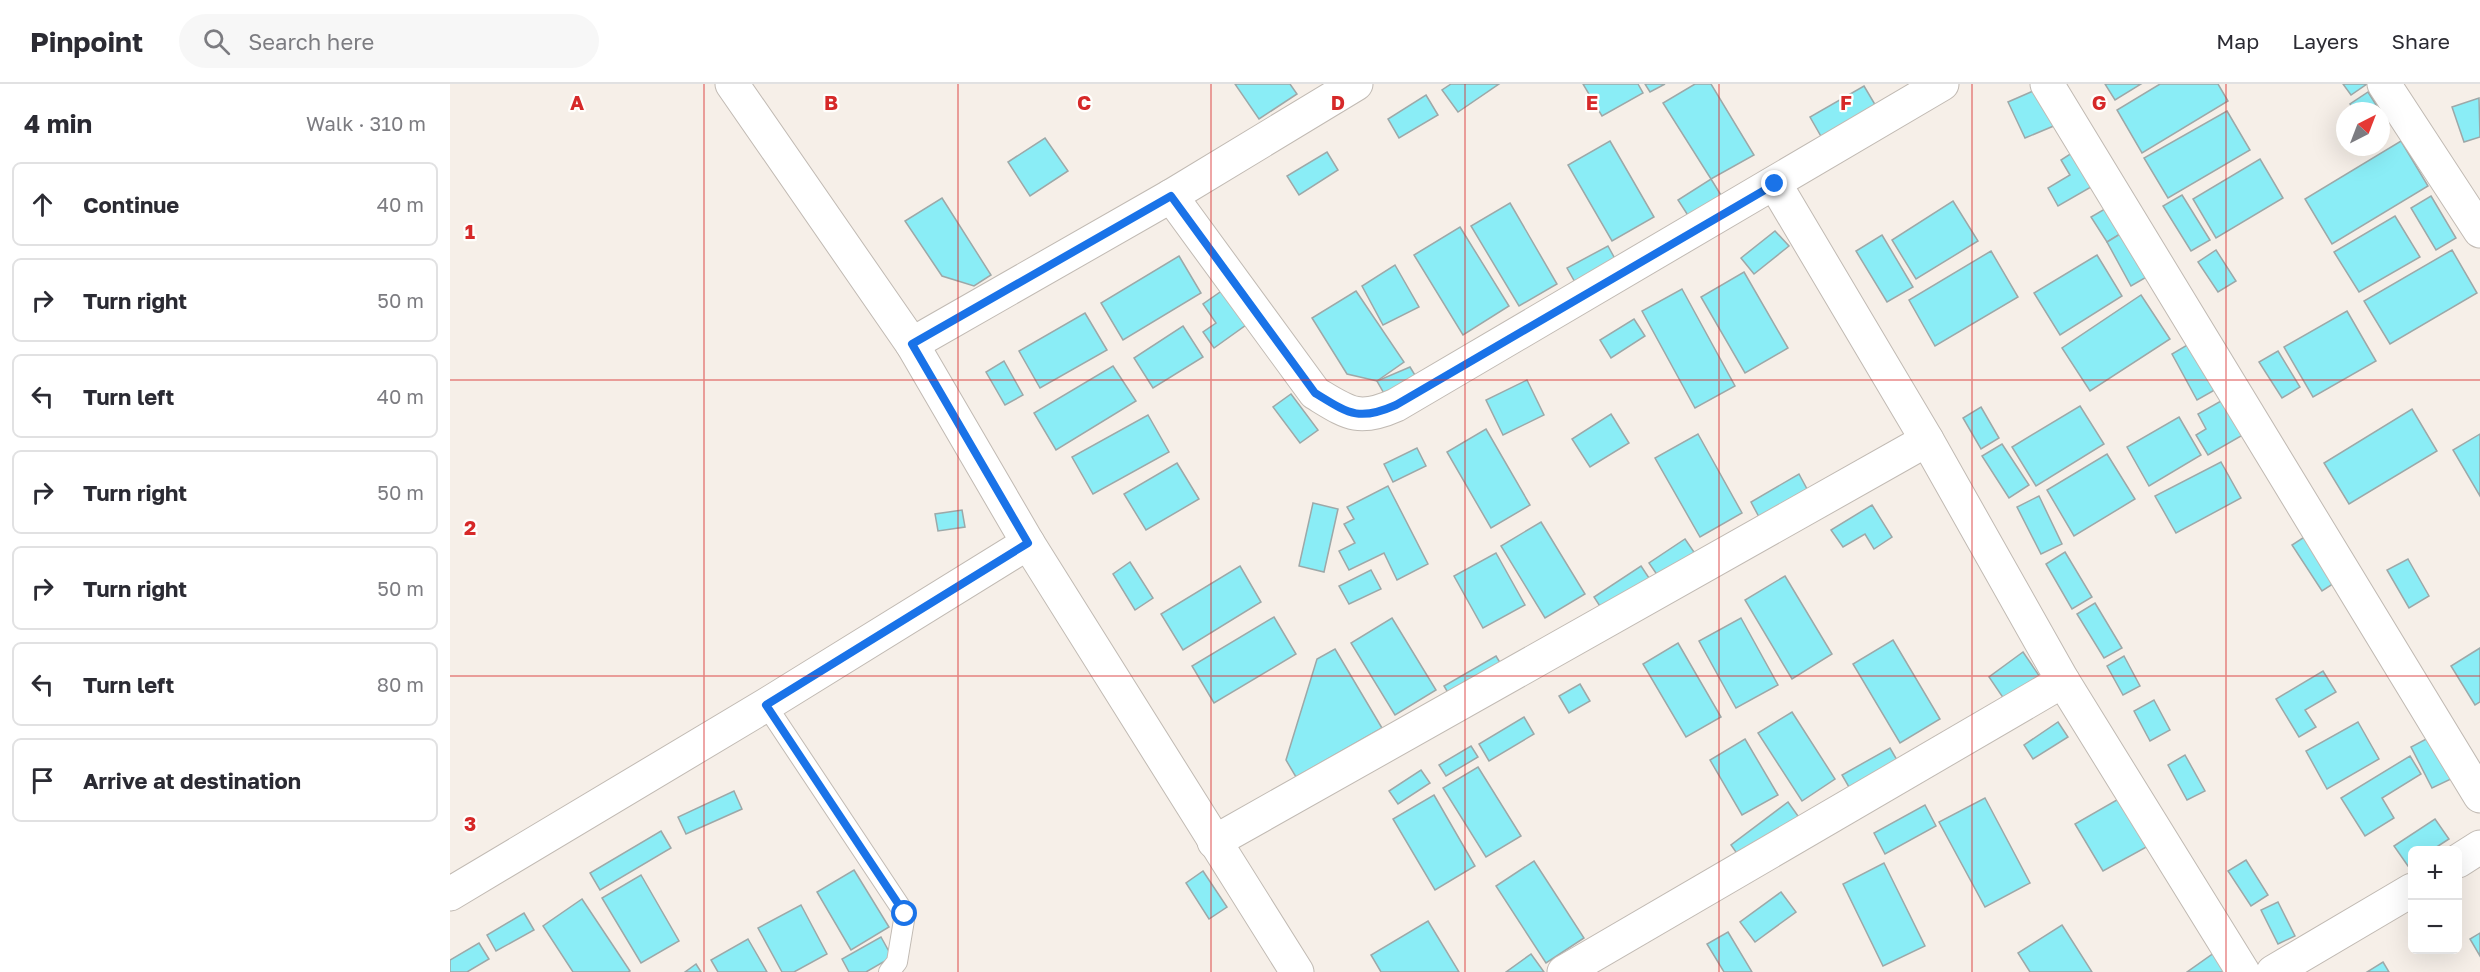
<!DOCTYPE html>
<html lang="en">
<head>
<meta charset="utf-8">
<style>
	body { margin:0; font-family:"Golos Text",sans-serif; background:#f7f7f7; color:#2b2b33 }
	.controls { position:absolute; right:18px; bottom:18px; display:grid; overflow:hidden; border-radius:9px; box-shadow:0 6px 24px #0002 }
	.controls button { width:54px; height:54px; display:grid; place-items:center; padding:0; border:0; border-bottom:2px solid #e1e1e2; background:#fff; color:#2b2b33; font:30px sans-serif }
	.compass { position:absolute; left:1886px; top:18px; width:54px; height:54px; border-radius:50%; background:#fff; box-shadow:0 6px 24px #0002; rotate:42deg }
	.stop { position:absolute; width:18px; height:18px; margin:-14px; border:4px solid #1a73e8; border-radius:50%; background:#fff }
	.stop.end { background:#1a73e8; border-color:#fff; box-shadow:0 2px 6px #0008 }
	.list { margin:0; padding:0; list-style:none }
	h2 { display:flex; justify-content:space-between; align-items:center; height:78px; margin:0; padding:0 24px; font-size:26px }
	h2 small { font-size:20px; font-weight:400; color:#7c7c81 }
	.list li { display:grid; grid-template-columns:39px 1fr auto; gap:18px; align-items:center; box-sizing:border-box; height:84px; margin:0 12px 12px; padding:0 12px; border:2px solid #e1e1e2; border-radius:9px }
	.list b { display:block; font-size:22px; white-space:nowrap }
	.list em { font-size:20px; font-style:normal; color:#7c7c81 }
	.icon { flex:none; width:33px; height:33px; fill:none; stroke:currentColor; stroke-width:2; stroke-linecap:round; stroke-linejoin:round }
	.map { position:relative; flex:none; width:2030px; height:888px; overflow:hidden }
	header { display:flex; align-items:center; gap:36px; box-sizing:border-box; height:84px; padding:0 30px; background:#fff; border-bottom:2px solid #e1e1e2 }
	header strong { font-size:28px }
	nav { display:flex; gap:33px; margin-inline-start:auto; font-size:21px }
	.search { width:420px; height:54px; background:#f7f7f7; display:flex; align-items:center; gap:15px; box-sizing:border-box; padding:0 21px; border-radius:33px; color:#7c7c81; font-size:22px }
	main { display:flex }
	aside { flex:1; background:#fff }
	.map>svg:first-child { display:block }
	.building { fill:#8aedf6; stroke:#9da8a8; stroke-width:1.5 }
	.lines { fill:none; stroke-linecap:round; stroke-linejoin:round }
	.lane-casing { stroke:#c1bab3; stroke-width:22 }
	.street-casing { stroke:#c1bab3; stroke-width:35 }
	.lane { stroke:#fff; stroke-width:20 }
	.street { stroke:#fff; stroke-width:33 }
	.route { stroke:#1a73e8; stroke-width:8 }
	.grid { fill:none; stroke:#d62828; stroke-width:1.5; stroke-opacity:0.55 }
	.grid-label { font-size:20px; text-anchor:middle; font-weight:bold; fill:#d62828; stroke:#fffefc; stroke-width:4.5; stroke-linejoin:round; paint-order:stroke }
</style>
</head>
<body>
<header>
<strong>Pinpoint</strong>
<div class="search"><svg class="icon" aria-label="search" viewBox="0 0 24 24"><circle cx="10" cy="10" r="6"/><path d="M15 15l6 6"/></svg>Search here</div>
<nav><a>Map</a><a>Layers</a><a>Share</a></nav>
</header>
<main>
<aside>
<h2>4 min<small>Walk · 310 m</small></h2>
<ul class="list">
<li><svg class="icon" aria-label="ahead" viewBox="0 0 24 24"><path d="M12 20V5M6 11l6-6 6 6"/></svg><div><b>Continue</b></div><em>40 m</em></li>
<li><svg class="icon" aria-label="right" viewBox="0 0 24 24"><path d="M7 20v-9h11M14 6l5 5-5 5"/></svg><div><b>Turn right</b></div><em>50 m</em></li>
<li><svg class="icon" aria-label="left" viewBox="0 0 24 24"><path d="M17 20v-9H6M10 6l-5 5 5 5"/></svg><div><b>Turn left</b></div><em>40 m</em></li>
<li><svg class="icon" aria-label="right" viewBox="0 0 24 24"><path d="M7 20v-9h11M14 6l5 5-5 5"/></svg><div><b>Turn right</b></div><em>50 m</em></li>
<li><svg class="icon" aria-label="right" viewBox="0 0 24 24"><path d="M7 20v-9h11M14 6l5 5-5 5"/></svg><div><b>Turn right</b></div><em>50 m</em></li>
<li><svg class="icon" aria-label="left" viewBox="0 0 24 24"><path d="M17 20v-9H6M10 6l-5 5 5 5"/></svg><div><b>Turn left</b></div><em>80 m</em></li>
<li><svg class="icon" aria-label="arrive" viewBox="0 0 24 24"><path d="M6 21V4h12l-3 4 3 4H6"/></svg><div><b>Arrive at destination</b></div></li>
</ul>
</aside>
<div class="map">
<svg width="2030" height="888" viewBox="0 0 2030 888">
	<rect width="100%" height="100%" fill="#f6efe8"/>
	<g class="building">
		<path d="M785,0H840L847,10L809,35Z"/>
		<path d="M1001,0H1049L1008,28L992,6Z"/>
		<path d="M1133,0H1188L1193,9L1152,32Z"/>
		<path d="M1195,0H1215L1200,8Z"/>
		<path d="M1245,0H1261L1304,71L1261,95L1213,19Z"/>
		<path d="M1655,0H1691L1665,16Z"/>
		<path d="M1710,0H1768L1778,17L1692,69L1667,26Z"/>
		<path d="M1893,0H1917L1901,11Z"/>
		<path d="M1414,2L1430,29L1376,61L1360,33Z"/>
		<path d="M1590,4L1606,41L1575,54L1558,18Z"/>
		<path d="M1918,8L1930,27H1905L1900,20Z"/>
		<path d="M976,11L988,31L949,54L938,35Z"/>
		<path d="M2029,14L2030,53L2014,58L2002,23Z"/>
		<path d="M1777,27L1800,66L1718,114L1694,74Z"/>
		<path d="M1931,28L1937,38L1931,42Z"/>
		<path d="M595,54L618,87L580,112L558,78Z"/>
		<path d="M1160,57L1204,133L1162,157L1118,81Z"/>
		<path d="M1951,57L1978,102L1882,160L1855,115Z"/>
		<path d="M1628,65L1648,99L1608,122L1598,104L1620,91L1611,76Z"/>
		<path d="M877,68L888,86L849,111L837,92Z"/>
		<path d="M1810,75L1833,114L1766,154L1743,115Z"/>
		<path d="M1261,95L1274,116L1241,136L1228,116Z"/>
		<path d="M1732,111L1760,156L1741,167L1713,122Z"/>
		<path d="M1981,112L2006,154L1986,166L1961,124Z"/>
		<path d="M492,114L541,191L524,202L492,192L455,137Z"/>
		<path d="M1503,117L1528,157L1466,195L1442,156Z"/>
		<path d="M1060,119L1107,200L1069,222L1021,142Z"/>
		<path d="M1660,122L1675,147L1657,158L1641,133Z"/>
		<path d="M1945,132L1970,173L1909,208L1884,168Z"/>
		<path d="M1010,143L1059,222L1013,251L964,171Z"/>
		<path d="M1325,147L1339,162L1304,190L1291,174Z"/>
		<path d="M1675,147L1700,191L1681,202L1657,158Z"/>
		<path d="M1432,151L1463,203L1437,218L1406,167Z"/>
		<path d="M1158,162L1170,184L1130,207L1117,184Z"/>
		<path d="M1766,166L1786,197L1768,208L1748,178Z"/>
		<path d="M2002,166L2027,209L1940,260L1914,217Z"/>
		<path d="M1541,167L1568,213L1485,262L1459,216Z"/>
		<path d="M1647,171L1672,212L1610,251L1584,209Z"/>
		<path d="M729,172L751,209L673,256L651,219Z"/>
		<path d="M945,181L969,223L933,241L912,202Z"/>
		<path d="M1294,188L1338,264L1295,289L1251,213Z"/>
		<path d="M1232,205L1285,302L1245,324L1192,227Z"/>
		<path d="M773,206L796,241L764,264L753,248L766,239L753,220Z"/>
		<path d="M906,207L954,278L927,297L897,290L862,234Z"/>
		<path d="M1691,211L1720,255L1640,307L1612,264Z"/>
		<path d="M1897,227L1926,277L1863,313L1834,263Z"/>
		<path d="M635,229L657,266L590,304L569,267Z"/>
		<path d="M1184,235L1195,252L1161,274L1150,256Z"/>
		<path d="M733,242L753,273L703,304L684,274Z"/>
		<path d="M1744,257L1770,303L1747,316L1722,270Z"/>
		<path d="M1828,267L1850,303L1832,314L1809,278Z"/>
		<path d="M554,277L573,311L555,321L536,288Z"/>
		<path d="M663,282L686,317L606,366L584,329Z"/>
		<path d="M960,283L971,301L940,320L927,297Z"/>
		<path d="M1077,296L1094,331L1053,351L1036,316Z"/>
		<path d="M841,310L868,346L850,359L823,323Z"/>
		<path d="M1778,313L1798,348L1758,371L1746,351L1756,345L1748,330Z"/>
		<path d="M1630,322L1654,360L1586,402L1562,363Z"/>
		<path d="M1531,323L1549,354L1531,365L1513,334Z"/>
		<path d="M1962,325L1987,367L1899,420L1874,379Z"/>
		<path d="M1161,330L1179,359L1140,383L1122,355Z"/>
		<path d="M698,331L719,368L643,410L622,373Z"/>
		<path d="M1729,333L1751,371L1699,402L1677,363Z"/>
		<path d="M1036,345L1080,421L1041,444L997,368Z"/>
		<path d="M1248,350L1292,429L1250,453L1205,374Z"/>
		<path d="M2030,350V412L2003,366Z"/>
		<path d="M1552,360L1579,401L1559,414L1532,372Z"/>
		<path d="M967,364L976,382L943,398L934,380Z"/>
		<path d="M1657,370L1685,415L1624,452L1597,406Z"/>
		<path d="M1771,378L1791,414L1726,449L1705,412Z"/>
		<path d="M727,379L749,415L696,446L674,410Z"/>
		<path d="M1349,390L1357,405L1309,433L1301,418Z"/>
		<path d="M938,402L978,480L947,496L934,469L899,486L889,467L905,459L894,440L904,435L897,423Z"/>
		<path d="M1589,412L1612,460L1591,470L1567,423Z"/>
		<path d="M863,419L888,425L874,488L849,482Z"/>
		<path d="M1422,421L1442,453L1424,465L1415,450L1393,463L1381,446Z"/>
		<path d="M512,426L515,443L488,447L485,430Z"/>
		<path d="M1091,438L1135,510L1095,534L1051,462Z"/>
		<path d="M1862,448L1892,494L1872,507L1842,461Z"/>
		<path d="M1235,455L1246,471L1210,495L1199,479Z"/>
		<path d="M1615,468L1642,513L1622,525L1596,480Z"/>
		<path d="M1046,469L1075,521L1033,544L1004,492Z"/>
		<path d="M1958,475L1979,512L1959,524L1937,486Z"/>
		<path d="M680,478L703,514L685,526L663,490Z"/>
		<path d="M790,482L811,518L733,566L711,530Z"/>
		<path d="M1191,482L1203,500L1155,530L1144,513Z"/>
		<path d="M921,486L931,505L899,520L889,502Z"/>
		<path d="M1335,492L1382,570L1342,595L1295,516Z"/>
		<path d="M1645,519L1672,564L1654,574L1627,530Z"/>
		<path d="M824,533L846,570L764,619L742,582Z"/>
		<path d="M942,534L986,606L945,631L901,559Z"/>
		<path d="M1291,534L1328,601L1286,624L1249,557Z"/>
		<path d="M1443,556L1490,635L1450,659L1403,580Z"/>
		<path d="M1228,559L1271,633L1236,653L1193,580Z"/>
		<path d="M2030,564V618L2025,621L2001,582Z"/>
		<path d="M885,565L932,644L846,693L836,676L867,575Z"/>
		<path d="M1573,568L1590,593L1556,618L1539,593Z"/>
		<path d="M1046,572L1055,587L1003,617L994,602Z"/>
		<path d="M1674,572L1690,602L1673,611L1657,582Z"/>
		<path d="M1873,587L1886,608L1855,626L1866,643L1849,653L1826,615Z"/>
		<path d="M1130,600L1140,617L1119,629L1109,612Z"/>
		<path d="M1704,616L1720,646L1700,657L1684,627Z"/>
		<path d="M1342,628L1385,695L1352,717L1308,649Z"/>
		<path d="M1074,633L1084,650L1039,677L1029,660Z"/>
		<path d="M1608,638L1618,653L1583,675L1574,661Z"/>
		<path d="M1908,638L1929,675L1877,705L1856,667Z"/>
		<path d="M1980,653L2001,695L1982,704L1961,663Z"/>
		<path d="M1295,655L1328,711L1292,731L1260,676Z"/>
		<path d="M1021,662L1028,673L996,692L989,681Z"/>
		<path d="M1440,664L1451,683L1403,710L1392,691Z"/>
		<path d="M1735,671L1755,707L1737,716L1718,681Z"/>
		<path d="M1960,672L1971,690L1932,714L1944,734L1915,752L1891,714Z"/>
		<path d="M1028,683L1071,752L1036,773L993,704Z"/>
		<path d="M971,686L980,699L948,720L939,707Z"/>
		<path d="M284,707L292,725L236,750L228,733Z"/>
		<path d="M984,711L1025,782L985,806L943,735Z"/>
		<path d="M1672,713L1700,761L1653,787L1625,740Z"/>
		<path d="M1535,714L1580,799L1535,823L1489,738Z"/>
		<path d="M1338,718L1353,739L1295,781L1281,761Z"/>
		<path d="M1475,721L1486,742L1435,770L1424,749Z"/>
		<path d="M1985,735L1999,755L1982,766H1962V780L1958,782L1944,762Z"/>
		<path d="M211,747L221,764L150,806L140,789Z"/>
		<path d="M1796,776L1818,811L1801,822L1778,787Z"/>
		<path d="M1084,777L1134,854L1096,879L1046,802Z"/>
		<path d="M1434,779L1475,862L1433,882L1393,800Z"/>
		<path d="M404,786L439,843L401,866L367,808Z"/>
		<path d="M753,787L777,823L759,835L736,799Z"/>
		<path d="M191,791L229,857L191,879L152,814Z"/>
		<path d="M1331,808L1346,828L1305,858L1290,838Z"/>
		<path d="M132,815L180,887L178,888H123L93,842Z"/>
		<path d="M1828,818L1845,852L1828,860L1811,826Z"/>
		<path d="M351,821L377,870L344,888H332L308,844Z"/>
		<path d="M74,829L84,846L46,867L37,851Z"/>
		<path d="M978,837L1009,888H931L921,871Z"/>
		<path d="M1612,841L1642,888H1580L1568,869Z"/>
		<path d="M1278,848L1302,888H1274L1257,860Z"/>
		<path d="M2030,849V872L2020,855Z"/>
		<path d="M431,853L442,873L416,888H399L392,875Z"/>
		<path d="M298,855L317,888H268L261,876Z"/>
		<path d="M29,859L39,875L17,888H0V876Z"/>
		<path d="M1771,864L1778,888H1737Z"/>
		<path d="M1081,870L1094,888H1056Z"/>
		<path d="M1933,878L1939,888H1917Z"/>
		<path d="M246,880L251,888H235Z"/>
	</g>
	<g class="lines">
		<defs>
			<path id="lane" d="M316,621L455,830L447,878L439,888"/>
			<g id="street">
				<path d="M282,0L462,260L578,459L847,888"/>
				<path d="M1597,0L2030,712"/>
				<path d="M1934,0L2030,147"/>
				<path d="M1325,100L1477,356L1613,597L1793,888"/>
				<path d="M721,112L865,309C898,329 908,338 946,321L1492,0"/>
				<path d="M462,260L721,112L906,0"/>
				<path d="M764,758L1477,356"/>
				<path d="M2008,777L2030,763"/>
				<path d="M0,810L316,621L578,459"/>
				<path d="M1114,888L1613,597"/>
				<path d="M1823,888L1962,806"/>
			</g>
		</defs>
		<use href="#lane" class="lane-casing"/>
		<use href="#street" class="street-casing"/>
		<use href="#lane" class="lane"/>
		<use href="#street" class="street"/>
	</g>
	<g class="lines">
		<path class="route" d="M455,830L316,621L578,459L462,260L721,112L865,309C898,329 908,338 946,321L1325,100"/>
	</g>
	<path class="grid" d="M254,0V888M508,0V888M761,0V888M1015,0V888M1269,0V888M1522,0V888M1776,0V888M0,296H2030M0,592H2030"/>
	<g class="grid-label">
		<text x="127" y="26">A</text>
		<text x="381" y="26">B</text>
		<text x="634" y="26">C</text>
		<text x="888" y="26">D</text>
		<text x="1142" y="26">E</text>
		<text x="1396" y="26">F</text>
		<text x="1649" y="26">G</text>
		<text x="20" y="155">1</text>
		<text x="20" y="451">2</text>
		<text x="20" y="747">3</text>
	</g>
</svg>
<div class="controls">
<button>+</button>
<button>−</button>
</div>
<svg class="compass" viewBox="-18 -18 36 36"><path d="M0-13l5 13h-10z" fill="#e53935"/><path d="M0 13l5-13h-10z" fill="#7c7c81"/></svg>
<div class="stop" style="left:455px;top:830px"></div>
<div class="stop end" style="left:1325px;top:100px"></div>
</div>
</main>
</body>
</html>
